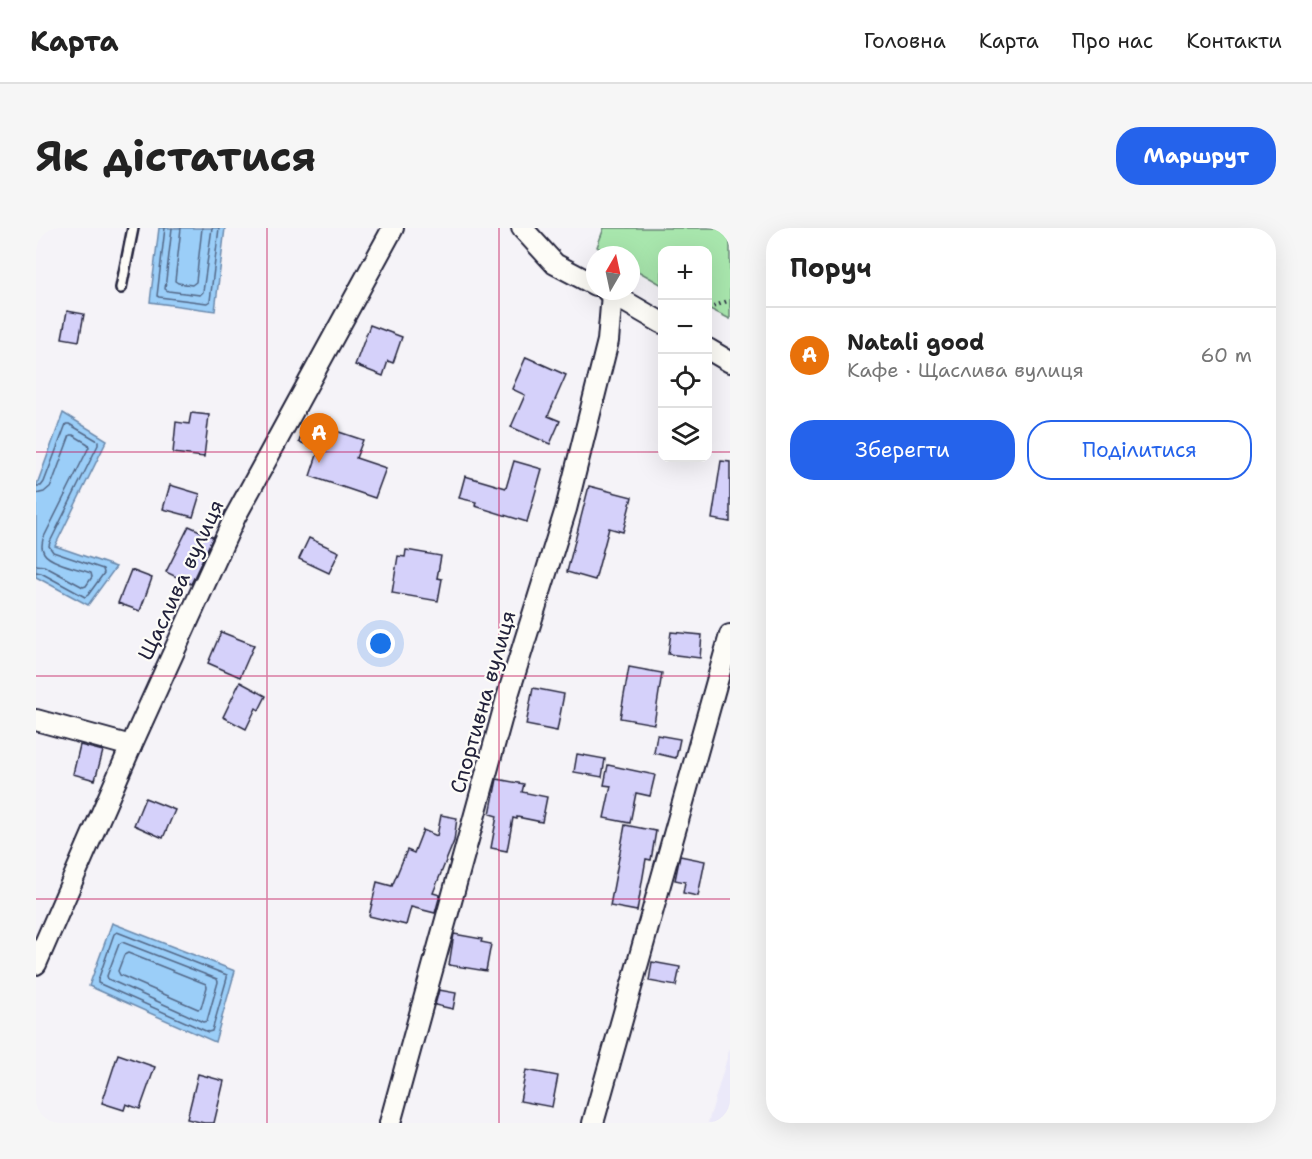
<!DOCTYPE html>
<html lang="uk">
<head>
<meta charset="utf-8">
<style>
	body { margin:0; font-family:"Shantell Sans",sans-serif; background:#f6f6f6; color:#222 }
	.controls { position:absolute; right:18px; top:18px; display:grid; overflow:hidden; border-radius:12px; box-shadow:0 6px 24px #0002 }
	.controls button { width:54px; height:54px; display:grid; place-items:center; padding:0; border:0; border-bottom:2px solid #e0e0e0; background:#fff; color:#222; font:30px sans-serif }
	.compass { position:absolute; left:550px; top:18px; width:54px; height:54px; border-radius:50%; background:#fff; box-shadow:0 6px 24px #0002; rotate:9deg }
	.you { position:absolute; left:345px; top:416px; width:21px; height:21px; margin:-15px; border:4px solid #fff; border-radius:50%; background:#1a73e8; box-shadow:0 0 0 9px #1a73e833 }
	.badge { display:grid; place-items:center; width:39px; height:39px; border-radius:50%; background:#2563eb; color:#fff; font-size:20px; font-weight:700 }
	.pin { position:absolute; translate:-50% -50px; filter:drop-shadow(0 2px 3px #0008) }
	.pin::after { content:''; position:absolute; top:32px; width:21px; height:18px; background:inherit; clip-path:polygon(0 0,100% 0,50% 100%) }
	.list { margin:0; padding:0; list-style:none }
	h2 { display:flex; justify-content:space-between; align-items:center; height:78px; margin:0; padding:0 24px; font-size:26px }
	h2 small { font-size:20px; font-weight:400; color:#767676 }
	.list li { display:grid; grid-template-columns:39px 1fr auto; gap:18px; align-items:center; box-sizing:border-box; height:96px; padding:0 24px; border-top:2px solid #e0e0e0 }
	.list b { display:block; font-size:22px; white-space:nowrap }
	.list p { margin:0; font-size:20px; white-space:nowrap; color:#767676 }
	.list em { font-size:20px; font-style:normal; color:#767676 }
	.actions { display:flex; gap:12px; padding:18px 24px }
	.actions a { flex:1; padding:14px 0; border:2px solid #2563eb; border-radius:24px; text-align:center; font-size:21px; color:#2563eb }
	.actions .main { background:#2563eb; color:#fff }
	.icon { flex:none; width:33px; height:33px; fill:none; stroke:currentColor; stroke-width:2; stroke-linecap:round; stroke-linejoin:round }
	.map { position:relative; flex:none; width:694px; height:895px; overflow:hidden; border-radius:24px }
	header { display:flex; align-items:center; gap:36px; box-sizing:border-box; height:84px; padding:0 30px; background:#fff; border-bottom:2px solid #e0e0e0 }
	header strong { font-size:28px }
	nav { display:flex; gap:33px; margin-inline-start:auto; font-size:21px }
	.intro { display:flex; align-items:center; justify-content:space-between; box-sizing:border-box; height:144px; padding:0 36px }
	h1 { margin:0; font-size:42px }
	.button { padding:15px 27px; border-radius:24px; background:#2563eb; color:#fff; font-size:21px; font-weight:700 }
	main { display:flex; gap:36px; padding:0 36px }
	aside { flex:1; background:#fff; border-radius:24px; box-shadow:0 6px 24px #0002 }
	.map>svg:first-child { display:block }
	.built { fill:#ebe9f9 }
	.green { fill:#a8e6ad; stroke:#658474; stroke-width:1.5 }
	.water { fill:#9bcef8; stroke:#6b89ac; stroke-width:1.5 }
	.lines { fill:none; stroke-linecap:round; stroke-linejoin:round }
	.shore { stroke:#526787; stroke-width:1.5 }
	.building { fill:#d5d1fa; stroke:#22223b; stroke-width:1.5 }
	.service-casing { stroke:#22223b; stroke-width:14 }
	.minor-casing { stroke:#22223b; stroke-width:24 }
	.path { stroke:#22223b; stroke-width:4; stroke-dasharray:1.5 4.5; stroke-linecap:butt }
	.service { stroke:#fdfcf7; stroke-width:9 }
	.minor { stroke:#fdfcf7; stroke-width:20 }
	.grid { fill:none; stroke:#c2185b; stroke-width:1.5; stroke-opacity:0.55 }
	.labels { text-anchor:middle; stroke-width:4.5; stroke-linejoin:round; paint-order:stroke }
	.street-label { font-size:21px; fill:#22223b; stroke:#fdfcf7 }
</style>
</head>
<body>
<header>
<strong>Карта</strong>
<nav><a>Головна</a><a>Карта</a><a>Про нас</a><a>Контакти</a></nav>
</header>
<div class="intro"><h1>Як дістатися</h1><a class="button">Маршрут</a></div>
<main>
<div class="map">
<svg width="694" height="895" viewBox="0 0 694 895">
	<rect width="100%" height="100%" fill="#f5f3f8"/>
	<filter id="ink" filterUnits="userSpaceOnUse"><feTurbulence type="fractalNoise" baseFrequency=".0167" numOctaves="2"/><feDisplacementMap in="SourceGraphic" scale="12" xChannelSelector="R" yChannelSelector="G"/><feConvolveMatrix kernelMatrix="1 2 1 2 8 2 1 2 1" color-interpolation-filters="sRGB"/></filter>
	<g filter="url(#ink)">
		<path class="built" d="M694,820V895H672Z"/>
		<path class="green" d="M568,0H694V91L672,80V22H626V57L595,39V27H575L561,19Z"/>
		<g class="water">
			<path d="M123,0H189L179,83L114,74Z"/>
			<path d="M27,185L71,212L19,318L80,339L52,377L0,349V259Z"/>
			<path d="M76,695L199,743L179,814L53,758Z"/>
		</g>
		<g class="lines">
			<g class="shore">
				<path d="M129,0L121,68L123,69L171,75L174,73L183,0"/>
				<path d="M136,0L129,61L132,63L164,67L167,64L176,0"/>
				<path d="M145,0L139,53L142,55L156,57L160,54L166,0"/>
				<path d="M0,258H5L8,254L30,196H33L62,213V217L14,314L13,318L17,324L67,341L68,345L52,367L49,369L5,345L0,344"/>
				<path d="M0,266L8,264L15,258L34,207H37L52,216L53,219L7,311C6,316 5,320 8,325C14,335 44,341 55,345L56,349L50,358L47,359L8,338L0,337"/>
				<path d="M81,704L191,747V750L176,803L172,804L62,755V752L78,706Z"/>
				<path d="M86,714L181,751L182,754L171,793L167,794L72,751L71,748L83,716Z"/>
				<path d="M92,725L170,756L171,759L165,780L162,781L84,747L82,743L88,727Z"/>
			</g>
		</g>
		<g class="building">
			<path d="M31,83L48,86L43,113L26,110Z"/>
			<path d="M334,97L366,109L357,135L352,133L347,148L319,137Z"/>
			<path d="M490,129L530,147L512,188L524,193L514,216L475,199L489,167L476,161Z"/>
			<path d="M155,185L173,187L168,229L137,225L140,194L153,196Z"/>
			<path d="M270,193L327,212L320,230L350,240L339,270L274,248L283,221L263,214Z"/>
			<path d="M478,233L506,241L491,294L439,278L440,274L423,270L429,248L470,260Z"/>
			<path d="M685,233L694,234V294L676,291Z"/>
			<path d="M134,257L164,266L157,289L127,281Z"/>
			<path d="M553,258L596,269L587,304L573,300L559,352L531,344Z"/>
			<path d="M153,298L177,309L155,356L130,344Z"/>
			<path d="M273,310L303,324L293,345L263,331Z"/>
			<path d="M370,322L405,328L401,350L406,351L402,373L356,365L362,328L369,329Z"/>
			<path d="M95,342L116,350L104,383L82,375Z"/>
			<path d="M185,404L218,417L204,449L172,435Z"/>
			<path d="M635,404L666,407L664,430L632,426Z"/>
			<path d="M593,439L626,445L618,496L584,490Z"/>
			<path d="M204,454L230,468L223,482L220,480L210,501L187,489Z"/>
			<path d="M497,460L528,466L521,503L490,497Z"/>
			<path d="M621,507L644,511L640,530L618,525Z"/>
			<path d="M44,517L67,523L59,552L37,546Z"/>
			<path d="M541,526L569,531L566,549L538,544Z"/>
			<path d="M572,537L619,547L614,568L600,565L594,595L568,590L575,558L568,557Z"/>
			<path d="M461,551L488,556L486,564L511,569L506,594L481,589V591L477,590L471,623L455,620L461,588L454,586Z"/>
			<path d="M109,570L139,582L127,610L98,597Z"/>
			<path d="M405,587L421,590L418,613L397,665L404,667L399,685L375,679L370,697L333,688L341,654L356,658L371,622L378,625L387,602L401,608Z"/>
			<path d="M589,597L620,603L615,632L610,631L601,683L574,678Z"/>
			<path d="M644,628L669,633L662,668L647,665L649,654L639,652Z"/>
			<path d="M418,706L446,711L445,714L455,716L450,743L413,737Z"/>
			<path d="M616,734L644,739L640,758L613,753Z"/>
			<path d="M403,762L420,765L417,781L399,777Z"/>
			<path d="M82,826L119,839L104,881L90,876L88,882L66,875Z"/>
			<path d="M490,842L522,848L516,879L484,873Z"/>
			<path d="M162,846L188,853L178,895H168L151,891Z"/>
		</g>
		<g class="lines">
			<defs>
				<path id="service" d="M85,60L97,0"/>
				<g id="minor">
					<path d="M486,0L519,36L559,57"/>
					<path d="M571,63L626,95"/>
					<path d="M672,121L694,134"/>
					<path d="M0,492L95,518"/>
					<path d="M0,736L95,518L199,289L357,0"/>
					<path d="M354,895L471,470L530,281L572,113L576,66"/>
					<path d="M557,895L694,407"/>
				</g>
			</defs>
			<use href="#service" class="service-casing"/>
			<use href="#minor" class="minor-casing"/>
			<path class="path" d="M672,81L694,72"/>
			<use href="#service" class="service"/>
			<use href="#minor" class="minor"/>
		</g>
	</g>
	<path class="grid" d="M231,0V895M463,0V895M0,224H626M672,224H694M0,448H694M0,671H694"/>
	<g class="labels">
		<g class="street-label">
			<text transform="translate(145 352) rotate(-65)" y="7">Щаслива вулиця</text>
			<text transform="translate(447 474) rotate(-74)" y="7">Спортивна вулиця</text>
		</g>
	</g>
</svg>
<div class="controls">
<button>+</button>
<button>−</button>
<button><svg class="icon" aria-label="locate" viewBox="0 0 24 24"><circle cx="12" cy="12" r="6"/><path d="M12 2v4M12 18v4M2 12h4M18 12h4"/></svg></button>
<button><svg class="icon" aria-label="layers" viewBox="0 0 24 24"><path d="M12 4l9 5-9 5-9-5zM3 14l9 5 9-5"/></svg></button>
</div>
<svg class="compass" viewBox="-18 -18 36 36"><path d="M0-13l5 13h-10z" fill="#e53935"/><path d="M0 13l5-13h-10z" fill="#767676"/></svg>
<div class="you"></div>
<div class="pin badge" style="left:283px;top:235px;background:#e8710a">A</div>
</div>
<aside>
<h2>Поруч<small></small></h2>
<ul class="list">
<li><span class="badge" style="background:#e8710a">A</span><div><b>Natali good</b><p>Кафе · Щаслива вулиця</p></div><em>60 m</em></li>
</ul>
<div class="actions"><a class="main">Зберегти</a><a>Поділитися</a></div>
</aside>
</main>
</body>
</html>
